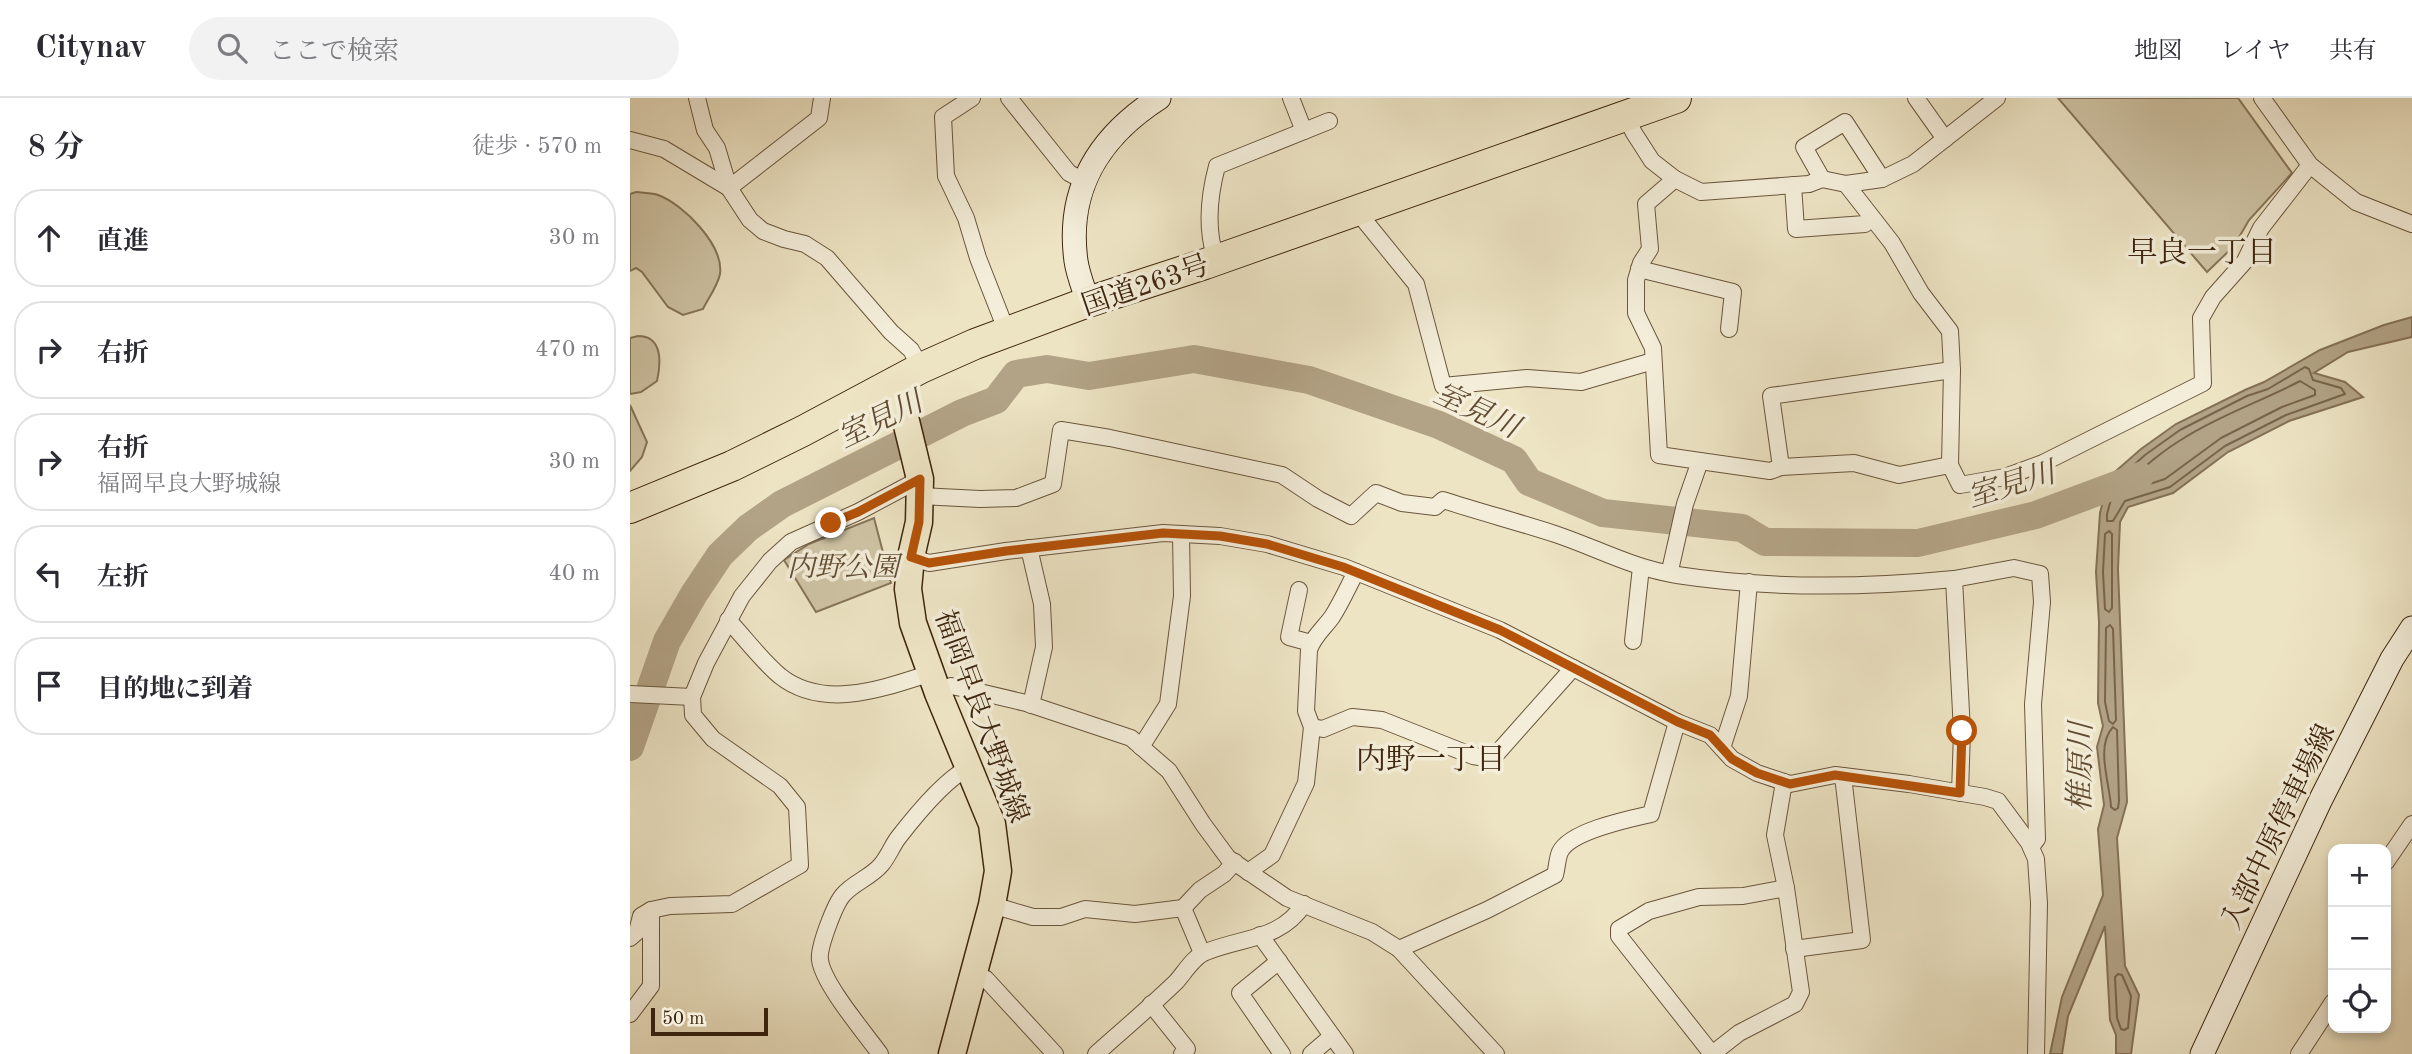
<!DOCTYPE html>
<html lang="ja">
<head>
<meta charset="utf-8">
<style>
	body { margin:0; font-family:"Old Standard TT","Noto Serif JP",serif; background:#f2f2f3; color:#2b2b33 }
	.controls { position:absolute; right:21px; bottom:21px; display:grid; overflow:hidden; border-radius:14px; box-shadow:0 4px 10px #0003 }
	.controls button { width:63px; height:63px; display:grid; place-items:center; padding:0; border:0; border-bottom:2px solid #e1e1e2; background:#fff; color:#2b2b33; font:35px sans-serif }
	.scale { position:absolute; left:21px; bottom:18px; width:117px; box-sizing:border-box; padding-left:7px; border:4px solid #3e260e; border-top:0; font-size:19px; line-height:24px; white-space:nowrap; color:#3e260e; -webkit-text-stroke:5px #f3edd9; paint-order:stroke }
	.stop { position:absolute; width:21px; height:21px; margin:-16px; border:5px solid #b45309; border-radius:50%; background:#fff }
	.stop.end { background:#b45309; border-color:#fff; box-shadow:0 2px 7px #0008 }
	.list { margin:0; padding:0; list-style:none }
	h2 { display:flex; justify-content:space-between; align-items:center; height:91px; margin:0; padding:0 28px; font-size:30px }
	h2 small { font-size:23px; font-weight:400; color:#7c7c81 }
	.list li { display:grid; grid-template-columns:46px 1fr auto; gap:21px; align-items:center; box-sizing:border-box; height:98px; margin:0 14px 14px; padding:0 14px; border:2px solid #e1e1e2; border-radius:28px }
	.list b { display:block; font-size:26px; white-space:nowrap }
	.list p { margin:0; font-size:23px; white-space:nowrap; color:#7c7c81 }
	.list em { font-size:23px; font-style:normal; color:#7c7c81 }
	.icon { flex:none; width:38px; height:38px; fill:none; stroke:currentColor; stroke-width:2; stroke-linecap:round; stroke-linejoin:round }
	.map { position:relative; flex:none; width:1782px; height:956px; overflow:hidden }
	header { display:flex; align-items:center; gap:42px; box-sizing:border-box; height:98px; padding:0 35px; background:#fff; border-bottom:2px solid #e1e1e2 }
	header strong { font-size:33px }
	nav { display:flex; gap:38px; margin-inline-start:auto; font-size:24px }
	.search { width:490px; height:63px; background:#f2f2f3; display:flex; align-items:center; gap:18px; box-sizing:border-box; padding:0 24px; border-radius:38px; color:#7c7c81; font-size:26px }
	main { display:flex }
	aside { flex:1; background:#fff }
	.map>svg:first-child { display:block }
	.green { fill:#cfc4a5; stroke:#86755a; stroke-width:2 }
	.water { fill:#b2a386; stroke:#847156; stroke-width:2 }
	.lines { fill:none; stroke-linecap:round; stroke-linejoin:round }
	.shore { stroke:#78644a; stroke-width:2 }
	.river { stroke:#b2a386; stroke-width:28 }
	.street-casing { stroke:#6a563c; stroke-width:18 }
	.secondary-casing { stroke:#3e260e; stroke-width:25 }
	.primary-casing { stroke:#3e260e; stroke-width:29 }
	.highway-casing { stroke:#3e260e; stroke-width:32 }
	.street { stroke:#f3edd9; stroke-width:16 }
	.secondary { stroke:#f3edd9; stroke-width:23 }
	.primary { stroke:#ede4c4; stroke-width:26 }
	.highway { stroke:#ede4c4; stroke-width:30 }
	.route { stroke:#b45309; stroke-width:9 }
	.labels { text-anchor:middle; stroke-width:7; stroke-linejoin:round; paint-order:stroke }
	.street-label { font-size:28px; fill:#3e260e; stroke:#f3edd9 }
	.park-label { font-size:28px; font-style:italic; fill:#624e34; stroke:#f3edd9 }
	.neighbourhood-label { font-size:30px; fill:#3e260e; stroke:#f3edd9 }
	.water-label { font-size:30px; font-style:italic; fill:#614c32; stroke:#f3edd9 }
</style>
</head>
<body>
<header>
<strong>Citynav</strong>
<div class="search"><svg class="icon" aria-label="search" viewBox="0 0 24 24"><circle cx="10" cy="10" r="6"/><path d="M15 15l6 6"/></svg>ここで検索</div>
<nav><a>地図</a><a>レイヤ</a><a>共有</a></nav>
</header>
<main>
<aside>
<h2>8 分<small>徒歩 · 570 m</small></h2>
<ul class="list">
<li><svg class="icon" aria-label="ahead" viewBox="0 0 24 24"><path d="M12 20V5M6 11l6-6 6 6"/></svg><div><b>直進</b></div><em>30 m</em></li>
<li><svg class="icon" aria-label="right" viewBox="0 0 24 24"><path d="M7 20v-9h11M14 6l5 5-5 5"/></svg><div><b>右折</b></div><em>470 m</em></li>
<li><svg class="icon" aria-label="right" viewBox="0 0 24 24"><path d="M7 20v-9h11M14 6l5 5-5 5"/></svg><div><b>右折</b><p>福岡早良大野城線</p></div><em>30 m</em></li>
<li><svg class="icon" aria-label="left" viewBox="0 0 24 24"><path d="M17 20v-9H6M10 6l-5 5 5 5"/></svg><div><b>左折</b></div><em>40 m</em></li>
<li><svg class="icon" aria-label="arrive" viewBox="0 0 24 24"><path d="M6 21V4h12l-3 4 3 4H6"/></svg><div><b>目的地に到着</b></div></li>
</ul>
</aside>
<div class="map">
<svg width="1782" height="956" viewBox="0 0 1782 956">
	<rect width="100%" height="100%" fill="#ede4c4"/>
	<filter id="stains"><feTurbulence type="fractalNoise" baseFrequency=".00286" numOctaves="4"/><feColorMatrix values="0 0 0 0 .2 0 0 0 0 .09 0 0 0 0 .02 0 0 0 .5 -.17"/></filter>
	<radialGradient id="worn" r=".72"><stop offset=".6" stop-color="#630" stop-opacity="0"/><stop offset="1" stop-color="#630" stop-opacity=".3"/></radialGradient>
	<g class="green">
		<path d="M1428,0H1608L1662,75L1619,122L1604,148L1577,174Z"/>
		<path d="M6,94C13,95 22,95 28,97C53,106 94,147 90,176C88,187 78,201 73,211L53,217L38,209L12,174L6,170L0,173V96Z"/>
		<path d="M8,238C33,238 31,265 27,283L11,294L0,296V240Z"/>
		<path d="M0,307L17,344L12,359L0,373Z"/>
		<path d="M244,420L261,485L186,514L154,462L179,446Z"/>
	</g>
	<path class="water" d="M1782,219V239L1718,254L1684,275L1715,284L1733,299L1659,323L1598,354L1543,395L1498,409L1490,424L1488,471L1497,704L1487,740L1495,868L1509,897L1501,956H1486V937L1480,922L1475,828L1438,918L1432,956H1420L1432,899L1473,797L1468,731L1474,707L1467,649L1473,628L1468,605L1469,524L1466,474L1470,415L1479,379L1511,351L1546,326L1615,292L1634,284L1690,252L1754,227Z"/>
	<g class="lines">
		<g class="shore">
			<path d="M1675,269L1679,271L1683,282L1711,290L1715,296L1656,317L1595,348L1540,389L1495,403L1483,423H1477V416L1486,383L1515,357L1550,332L1617,298L1638,291Z"/>
			<path d="M1670,283L1685,292V297L1652,309L1591,340L1535,381L1498,393L1494,391V387C1513,370 1532,353 1554,340C1590,317 1632,303 1670,283Z"/>
			<path d="M1479,433L1482,436V510L1479,514L1475,511L1473,474L1475,436Z"/>
			<path d="M1480,527L1483,531L1486,622L1483,626L1479,623L1475,604L1476,530Z"/>
			<path d="M1483,629L1487,632L1489,703L1488,710L1485,712L1481,709C1480,686 1465,648 1483,629Z"/>
			<path d="M1488,876L1492,877L1501,898L1498,930L1494,932L1491,931L1487,920L1485,879Z"/>
		</g>
		<path class="river" d="M0,649L37,543L64,496L90,457L118,430L152,406L332,315L366,302L386,276L417,271L459,278L564,261L679,282L809,327L884,362L899,384L973,415L1112,430L1135,444L1288,445L1406,417L1510,378"/>
		<defs>
			<g id="street">
				<path d="M67,0L75,32L87,50L99,90L120,122L133,133L154,141L175,146L197,160L261,234L281,252L291,270"/>
				<path d="M342,0L313,19L316,78L336,120L348,160L377,234"/>
				<path d="M379,0L439,75L454,83"/>
				<path d="M661,0L674,33"/>
				<path d="M1286,0L1315,41"/>
				<path d="M1632,0L1680,67L1726,104L1782,126"/>
				<path d="M996,19L1004,35L1022,63L1045,81L1071,94L1179,86L1192,81L1216,86L1252,81L1283,66L1367,0"/>
				<path d="M0,42L34,51L99,90"/>
				<path d="M1192,81L1174,49L1215,24L1252,81"/>
				<path d="M1216,86L1262,145L1291,195L1320,233L1322,272L1320,367L1330,387L1375,379L1413,365L1573,285L1571,220L1583,199L1615,163L1631,130L1680,67"/>
				<path d="M1163,87L1166,131L1235,126L1241,119"/>
				<path d="M99,90L189,20L192,0"/>
				<path d="M726,112L786,186L813,288L897,280L951,284L1023,263"/>
				<path d="M586,161C576,132 579,98 587,68L699,23"/>
				<path d="M1009,171L1103,194L1099,231"/>
				<path d="M1070,363L1140,373L1151,369L1224,365L1269,377L1320,367"/>
				<path d="M1151,369L1141,298L1322,272"/>
				<path d="M290,398L350,401L386,400L423,386L431,332L480,340L652,377L688,401L721,418L746,395L772,405L805,409L813,402C850,414 888,424 925,436C967,450 1002,470 1047,477C1138,491 1232,490 1324,481L1332,633L1330,695"/>
				<path d="M399,450L412,506L414,549L401,607"/>
				<path d="M281,459L299,465L376,453L533,435L590,438L637,446L714,469L870,532L1047,624L1080,637L1102,661L1127,675L1160,686L1205,677L1279,686L1355,699L1368,703L1399,745L1406,761L1409,805L1406,956"/>
				<path d="M1041,468L1055,406L1070,363L1029,357L1023,250L1006,215V182L1011,165L1020,151L1016,106L1045,81"/>
				<path d="M1324,481L1384,470L1410,476L1412,504L1403,606L1407,741L1401,749"/>
				<path d="M669,492L659,539L681,545"/>
				<path d="M98,522C115,540 131,562 150,578C194,613 254,590 301,575"/>
				<path d="M1003,543L1011,469"/>
				<path d="M308,595L321,588L341,592L396,605L501,640L539,673L573,726L598,760L657,800L742,834L769,851L866,956"/>
				<path d="M0,596L62,599"/>
				<path d="M682,629L693,631L722,619L752,622L843,658L862,661L943,570"/>
				<path d="M511,649L538,606L552,498L551,436"/>
				<path d="M1092,650L1109,598L1119,484"/>
				<path d="M1756,764L1782,726"/>
				<path d="M618,774L642,757L676,685L682,629L676,613L679,552C683,539 694,530 702,519C711,505 718,489 726,474"/>
				<path d="M362,807L403,819H431L455,811L505,816L553,810L570,792L594,776L605,764"/>
				<path d="M553,810L572,855"/>
				<path d="M630,837L715,956"/>
				<path d="M0,840L7,834L11,818L21,812"/>
				<path d="M769,851L857,812L925,777C927,770 927,761 930,754C940,733 999,721 1021,716L1047,624"/>
				<path d="M1164,851L1232,842L1213,678"/>
				<path d="M649,863L610,895L652,956"/>
				<path d="M345,875L356,881L425,956"/>
				<path d="M521,906L557,951L552,956"/>
				<path d="M0,916L21,888V812L40,808L102,806L170,767L167,709L150,688L83,641L63,617L62,599L76,565L112,498L140,463L161,444L228,414L290,381"/>
				<path d="M250,956C235,935 193,886 190,862C188,850 205,806 213,797C223,785 241,779 251,767C258,759 262,748 268,740C285,718 316,680 340,669"/>
				<path d="M466,956C493,932 520,909 546,884C555,874 564,858 576,854C613,839 651,842 674,806"/>
				<path d="M681,956L702,938"/>
				<path d="M1082,956L989,838V831L1019,813L1069,799L1113,798L1156,790L1145,737L1154,684"/>
				<path d="M1082,956L1109,935L1165,906L1171,894L1156,790"/>
				<path d="M1669,956L1703,904"/>
			</g>
			<g id="secondary">
				<path d="M458,204C454,191 448,177 446,163C436,90 470,38 529,0"/>
				<path d="M1572,956L1691,701L1762,561L1782,530"/>
			</g>
			<path id="primary" d="M266,282L290,381L289,424L281,459L278,491L283,525L308,595L362,726L368,773L362,807L322,956"/>
			<path id="highway" d="M0,410L102,368L173,333L291,270L345,246L458,204L575,166L1046,0"/>
		</defs>
		<use href="#street" class="street-casing"/>
		<use href="#secondary" class="secondary-casing"/>
		<use href="#primary" class="primary-casing"/>
		<use href="#highway" class="highway-casing"/>
		<use href="#street" class="street"/>
		<use href="#secondary" class="secondary"/>
		<use href="#primary" class="primary"/>
		<use href="#highway" class="highway"/>
	</g>
	<g class="lines">
		<path class="route" d="M201,425L228,414L290,381L289,424L281,459L299,465L376,453L533,435L590,438L637,446L713,469L870,532L1048,624L1080,637L1102,661L1127,675L1160,686L1205,677L1330,695L1332,633"/>
	</g>
	<g class="labels">
		<g class="street-label">
			<text transform="translate(515 186) rotate(-19)" y="10">国道263号</text>
			<text transform="translate(353 618) rotate(70)" y="10">福岡早良大野城線</text>
			<text transform="translate(1647 728) rotate(-64)" y="10">入部中原停車場線</text>
		</g>
		<g class="park-label">
			<text x="213" y="478">内野公園</text>
		</g>
		<g class="neighbourhood-label">
			<text x="1572" y="164">早良一丁目</text>
			<text x="801" y="671">内野一丁目</text>
		</g>
		<g class="water-label">
			<text transform="translate(847 312) rotate(25)" y="10">室見川</text>
			<text transform="translate(250 321) rotate(-26)" y="10">室見川</text>
			<text transform="translate(1381 386) rotate(-17)" y="10">室見川</text>
			<text transform="translate(1450 669) rotate(-89)" y="10">椎原川</text>
		</g>
	</g>
	<rect width="100%" height="100%" filter="url(#stains)"/>
	<rect width="100%" height="100%" fill="url(#worn)"/>
</svg>
<div class="controls">
<button>+</button>
<button>−</button>
<button><svg class="icon" aria-label="locate" viewBox="0 0 24 24"><circle cx="12" cy="12" r="6"/><path d="M12 2v4M12 18v4M2 12h4M18 12h4"/></svg></button>
</div>
<div class="scale">50 m</div>
<div class="stop" style="left:1332px;top:633px"></div>
<div class="stop end" style="left:201px;top:425px"></div>
</div>
</main>
</body>
</html>
